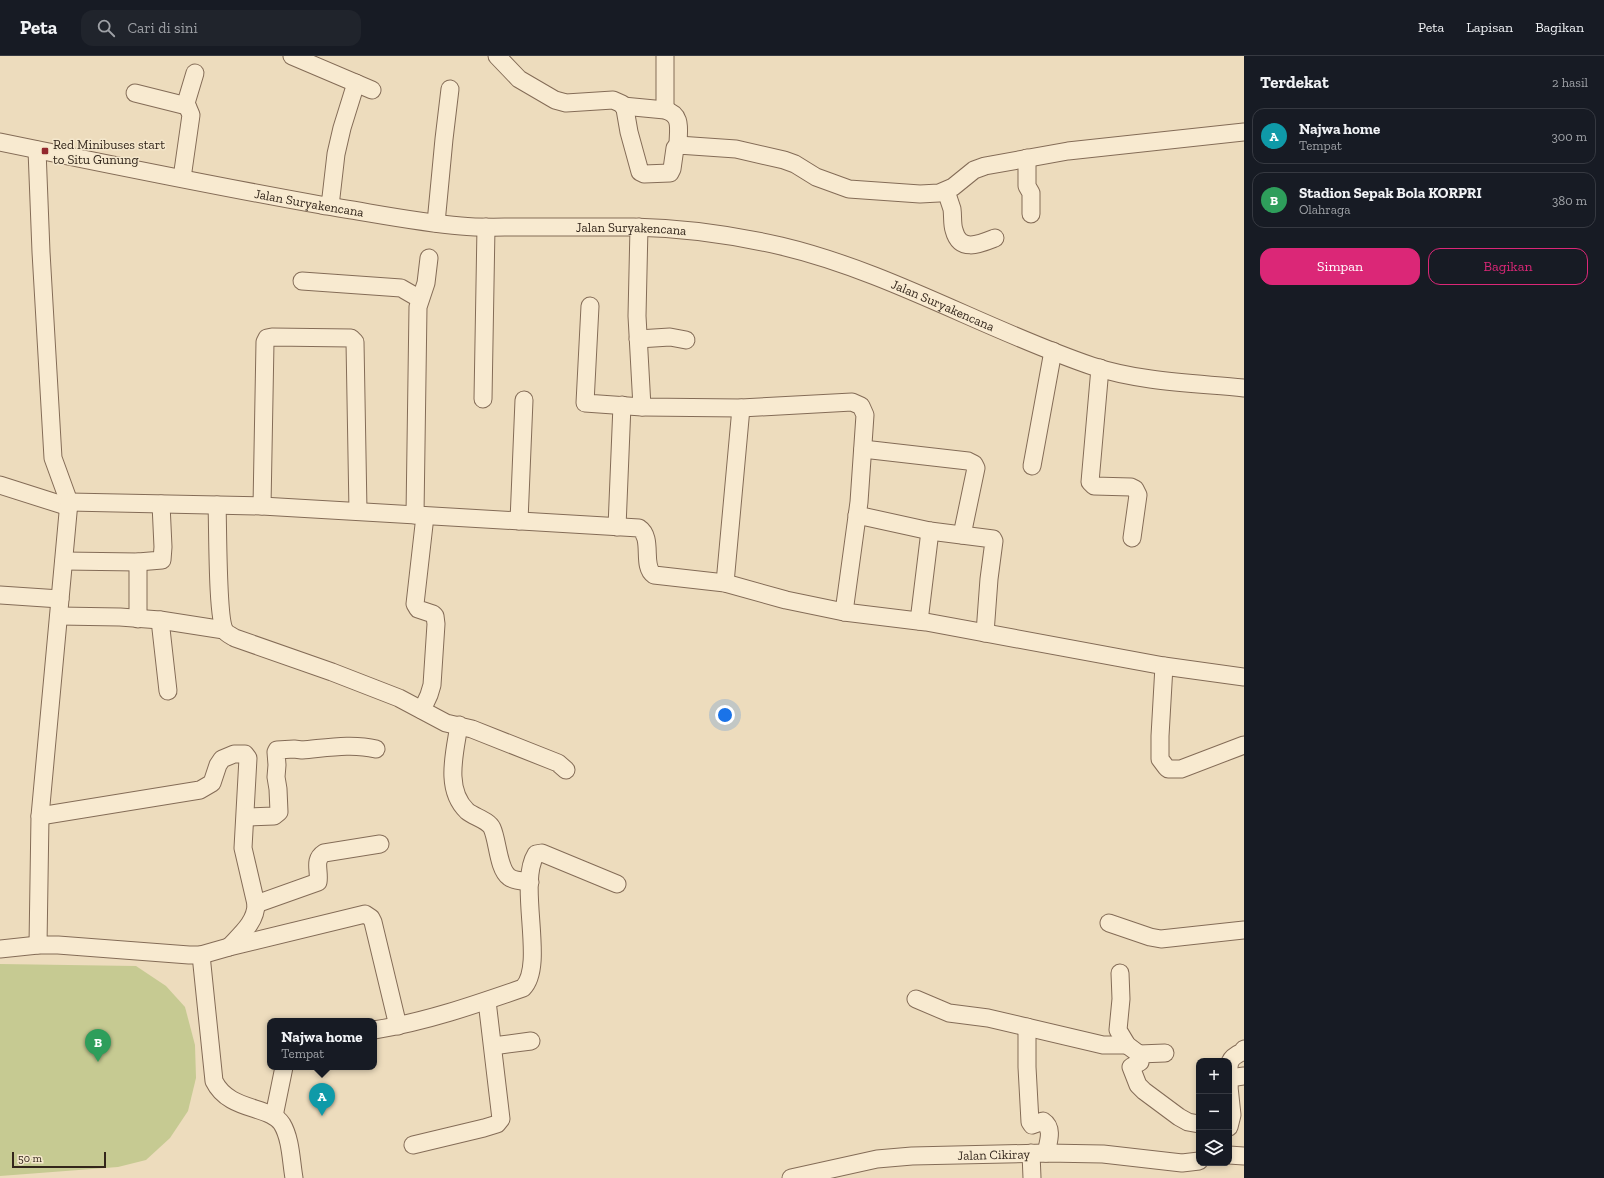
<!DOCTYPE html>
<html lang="id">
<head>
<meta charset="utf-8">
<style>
	body { margin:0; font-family:"Zilla Slab",serif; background:#20242c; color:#f1f3f6 }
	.controls { position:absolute; right:12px; bottom:12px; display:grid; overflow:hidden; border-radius:8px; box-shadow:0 2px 6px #0003 }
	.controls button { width:36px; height:36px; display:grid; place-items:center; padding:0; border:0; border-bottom:1px solid #363941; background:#171b24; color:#f1f3f6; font:20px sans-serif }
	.scale { position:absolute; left:12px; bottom:10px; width:94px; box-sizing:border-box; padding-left:4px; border:2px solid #33261b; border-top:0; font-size:11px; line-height:14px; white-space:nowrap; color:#33261b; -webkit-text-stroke:3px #f4e7cc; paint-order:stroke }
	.you { position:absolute; left:725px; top:659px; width:14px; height:14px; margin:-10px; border:3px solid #fff; border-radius:50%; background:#1a73e8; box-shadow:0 0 0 6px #1a73e833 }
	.badge { display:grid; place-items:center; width:26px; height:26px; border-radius:50%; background:#db2777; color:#fff; font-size:13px; font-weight:700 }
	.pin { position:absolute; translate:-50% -33px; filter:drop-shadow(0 1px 2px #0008) }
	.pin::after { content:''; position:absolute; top:21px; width:14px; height:12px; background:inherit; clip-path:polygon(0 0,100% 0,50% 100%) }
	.popup { position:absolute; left:267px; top:962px; width:110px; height:52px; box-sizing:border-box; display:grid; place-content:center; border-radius:8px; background:#171b24; filter:drop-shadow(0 1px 3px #0005); font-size:13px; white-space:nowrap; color:#9ea1a6 }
	.popup b { font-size:15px; color:#f1f3f6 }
	.popup::after { content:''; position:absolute; left:50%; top:100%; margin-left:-8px; border:8px solid transparent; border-top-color:#171b24 }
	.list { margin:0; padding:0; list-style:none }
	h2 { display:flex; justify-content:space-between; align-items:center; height:52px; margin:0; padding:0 16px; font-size:17px }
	h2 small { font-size:13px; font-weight:400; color:#9ea1a6 }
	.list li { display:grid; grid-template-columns:26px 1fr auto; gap:12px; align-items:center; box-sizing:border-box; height:56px; margin:0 8px 8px; padding:0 8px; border:1px solid #363941; border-radius:12px }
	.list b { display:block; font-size:15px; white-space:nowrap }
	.list p { margin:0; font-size:13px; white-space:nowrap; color:#9ea1a6 }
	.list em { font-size:13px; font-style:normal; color:#9ea1a6 }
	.actions { display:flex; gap:8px; padding:12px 16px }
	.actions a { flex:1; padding:9px 0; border:1px solid #db2777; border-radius:12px; text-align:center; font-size:14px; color:#db2777 }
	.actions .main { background:#db2777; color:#fff }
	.icon { flex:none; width:22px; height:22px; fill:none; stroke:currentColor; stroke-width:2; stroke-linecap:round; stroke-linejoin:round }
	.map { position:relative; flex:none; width:1244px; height:1122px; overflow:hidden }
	header { display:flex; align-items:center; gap:24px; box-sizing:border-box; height:56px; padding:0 20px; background:#171b24; border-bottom:1px solid #363941 }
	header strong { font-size:19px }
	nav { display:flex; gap:22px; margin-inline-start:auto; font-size:14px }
	.search { width:280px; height:36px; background:#20242c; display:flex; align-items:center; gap:10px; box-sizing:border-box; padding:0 14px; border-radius:12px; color:#9ea1a6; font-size:15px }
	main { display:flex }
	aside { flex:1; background:#171b24 }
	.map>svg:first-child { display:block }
	.green { fill:#c6ca92 }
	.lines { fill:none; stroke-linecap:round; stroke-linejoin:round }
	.minor-casing { stroke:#846c57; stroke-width:19 }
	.minor { stroke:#f8ead0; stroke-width:17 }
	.poi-dot { fill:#92282e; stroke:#f4e7cc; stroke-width:1.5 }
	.labels { text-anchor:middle; stroke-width:3; stroke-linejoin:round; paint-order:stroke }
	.poi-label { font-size:13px; fill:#33261b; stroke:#f4e7cc; text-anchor:start }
	.street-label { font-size:13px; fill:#33261b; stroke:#f4e7cc }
</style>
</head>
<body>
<header>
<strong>Peta</strong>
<div class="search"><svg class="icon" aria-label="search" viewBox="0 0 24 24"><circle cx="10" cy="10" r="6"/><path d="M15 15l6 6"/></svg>Cari di sini</div>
<nav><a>Peta</a><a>Lapisan</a><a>Bagikan</a></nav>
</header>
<main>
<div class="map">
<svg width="1244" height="1122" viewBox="0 0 1244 1122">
	<rect width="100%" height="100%" fill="#eddcbd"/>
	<path class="green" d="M0,908L136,910L166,930L185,951L195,989L196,1022L188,1055L170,1082L146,1104L118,1111L0,1120Z"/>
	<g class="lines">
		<defs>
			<g id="minor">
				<path d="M292,0L372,34"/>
				<path d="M497,0L519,23L555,44L566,47L613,44L622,48L625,53L629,76L640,116L644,118L670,117L672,113L675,92L678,89L736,93L784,104L795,108L816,121L849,133L920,138L939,137L953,131L974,114L985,110L1068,95L1244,76"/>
				<path d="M665,0V54"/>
				<path d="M135,37L187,50"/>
				<path d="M623,50L665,54C683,59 678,74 678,89"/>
				<path id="s1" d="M0,86C107,108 214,130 321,149C368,156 414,166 461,170C480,172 500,171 519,171C557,171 596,171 634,171C683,172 733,179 781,190C890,216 986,274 1092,310C1140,326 1194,327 1244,332"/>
				<path d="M37,94L41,196L53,402L69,446L40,760L38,889"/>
				<path d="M1027,102V130L1031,137V158"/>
				<path d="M182,122L191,59L186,47L195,17"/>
				<path d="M946,135C948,141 950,147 952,153C953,160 952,168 954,174C960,197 980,188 995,182"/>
				<path d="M330,150L336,98L342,72L356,27"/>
				<path d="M436,167L444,83L450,33"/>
				<path d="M639,171L637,260L642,351"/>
				<path d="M302,225L401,232L420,243"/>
				<path d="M590,250L585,347L642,351L741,352L852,346L861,350L865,359L859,446L844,556"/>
				<path d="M638,283L670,281L686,284"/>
				<path d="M1100,312L1090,426L1094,430L1131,431L1135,433L1138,439L1132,482"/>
				<path d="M483,343L486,171"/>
				<path d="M863,393L968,405L974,408L976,412L962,479"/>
				<path d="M1032,410L1053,295"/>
				<path d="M0,429L69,451"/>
				<path d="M69,446L262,450L639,472C654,482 641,510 654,519L725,527L786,544L844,556L926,566L1164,610L1244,621"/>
				<path d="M217,449C218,470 217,563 225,575C227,578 232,580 235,582L332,616L399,642L446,667L472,673L558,707L566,714"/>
				<path d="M262,450L265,286L267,282L272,281L351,282L355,286L358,455"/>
				<path d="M415,459L418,251L426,227L429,202"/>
				<path d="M857,459L930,475L993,483L994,485L989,523L985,577"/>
				<path d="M519,465L524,344"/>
				<path d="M617,471L622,349"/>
				<path d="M64,505L138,506L162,504L163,491L161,448"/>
				<path d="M138,506V563"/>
				<path d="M725,527L741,352"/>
				<path d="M0,539L60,543"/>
				<path d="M59,560L120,561L160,564L168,635"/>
				<path d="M160,564L224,574"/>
				<path d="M919,565L930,475"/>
				<path d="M1164,610L1160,680V703L1166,711L1168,713H1181L1244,689"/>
				<path d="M422,654L429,639L432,629L436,568L435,560L433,558L418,553L415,548L425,460"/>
				<path d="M459,669C455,696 444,733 467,755C474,761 488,764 492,772C498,785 498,813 509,821C514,825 524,825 530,826"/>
				<path d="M40,760L200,734L212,727L218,709L222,703L234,698H245L248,702L243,792L256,848C256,866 241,878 229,891"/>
				<path d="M246,761L274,760L279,756L278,733L276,721L277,709L276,696L277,694L294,693L302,694C326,692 352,687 376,693"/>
				<path d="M256,848L318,826C320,815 313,804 324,797L380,788"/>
				<path d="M1109,867L1150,881L1161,883L1244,874"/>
				<path d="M0,893L38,889H58L189,899H201L214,1025C229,1056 270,1049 282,1068C291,1083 291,1105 294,1122"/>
				<path d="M201,899L229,891L365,858L371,862L373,866L398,970"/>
				<path d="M1120,917L1121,943L1118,974L1127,989L1139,998L1140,1006L1131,1011L1138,1029L1144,1035L1179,1061L1188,1066L1199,1068"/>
				<path d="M916,943L949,957L988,962L1103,989H1127"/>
				<path d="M1027,971V1011L1030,1066L1032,1069L1043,1065C1054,1072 1048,1087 1046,1097"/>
				<path d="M374,974C425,966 474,949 523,932C546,909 517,828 536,798L542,797L617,828"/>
				<path d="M493,990L531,985"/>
				<path d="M1139,998L1165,997"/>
				<path d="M1230,1022L1244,1020"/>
				<path d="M1229,1030C1230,1012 1224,1004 1242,996L1244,993"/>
				<path d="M1229,1031L1232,1059L1229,1071"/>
				<path d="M274,1060L284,1011"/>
				<path d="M413,1089L484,1072L497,1068L501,1063L487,945"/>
				<path d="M1031,1097L1032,1122"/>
				<path d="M1229,1099L1244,1100"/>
				<path id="s2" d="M791,1122L877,1103L912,1100L1046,1097L1103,1098L1182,1107L1199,1105"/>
			</g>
		</defs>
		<use href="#minor" class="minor-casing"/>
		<use href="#minor" class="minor"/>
	</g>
	<rect class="poi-dot" x="41" y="91" width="8" height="8" rx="2"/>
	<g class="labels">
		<g class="poi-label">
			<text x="53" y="93">Red Minibuses start<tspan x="53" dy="15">to Situ Gunung</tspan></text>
		</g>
		<g class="street-label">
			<text dy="5" stroke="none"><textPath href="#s1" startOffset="315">Jalan Suryakencana</textPath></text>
			<text dy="5" stroke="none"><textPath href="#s1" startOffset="639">Jalan Suryakencana</textPath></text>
			<text dy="5" stroke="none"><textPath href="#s1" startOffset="963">Jalan Suryakencana</textPath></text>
			<text dy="5" stroke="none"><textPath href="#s2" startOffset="205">Jalan Cikiray</textPath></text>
		</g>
	</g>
</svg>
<div class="controls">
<button>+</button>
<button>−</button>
<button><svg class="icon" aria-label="layers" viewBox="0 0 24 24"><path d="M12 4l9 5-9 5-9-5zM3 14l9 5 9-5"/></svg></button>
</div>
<div class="scale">50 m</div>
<div class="you"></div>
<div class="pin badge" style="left:322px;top:1060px;background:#0f9aa8">A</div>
<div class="popup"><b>Najwa home</b>Tempat</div>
<div class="pin badge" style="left:98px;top:1006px;background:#2e9e5b">B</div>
</div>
<aside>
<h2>Terdekat<small>2 hasil</small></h2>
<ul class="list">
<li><span class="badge" style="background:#0f9aa8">A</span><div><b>Najwa home</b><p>Tempat</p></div><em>300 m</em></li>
<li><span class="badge" style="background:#2e9e5b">B</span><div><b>Stadion Sepak Bola KORPRI</b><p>Olahraga</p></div><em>380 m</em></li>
</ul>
<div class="actions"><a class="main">Simpan</a><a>Bagikan</a></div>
</aside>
</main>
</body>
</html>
